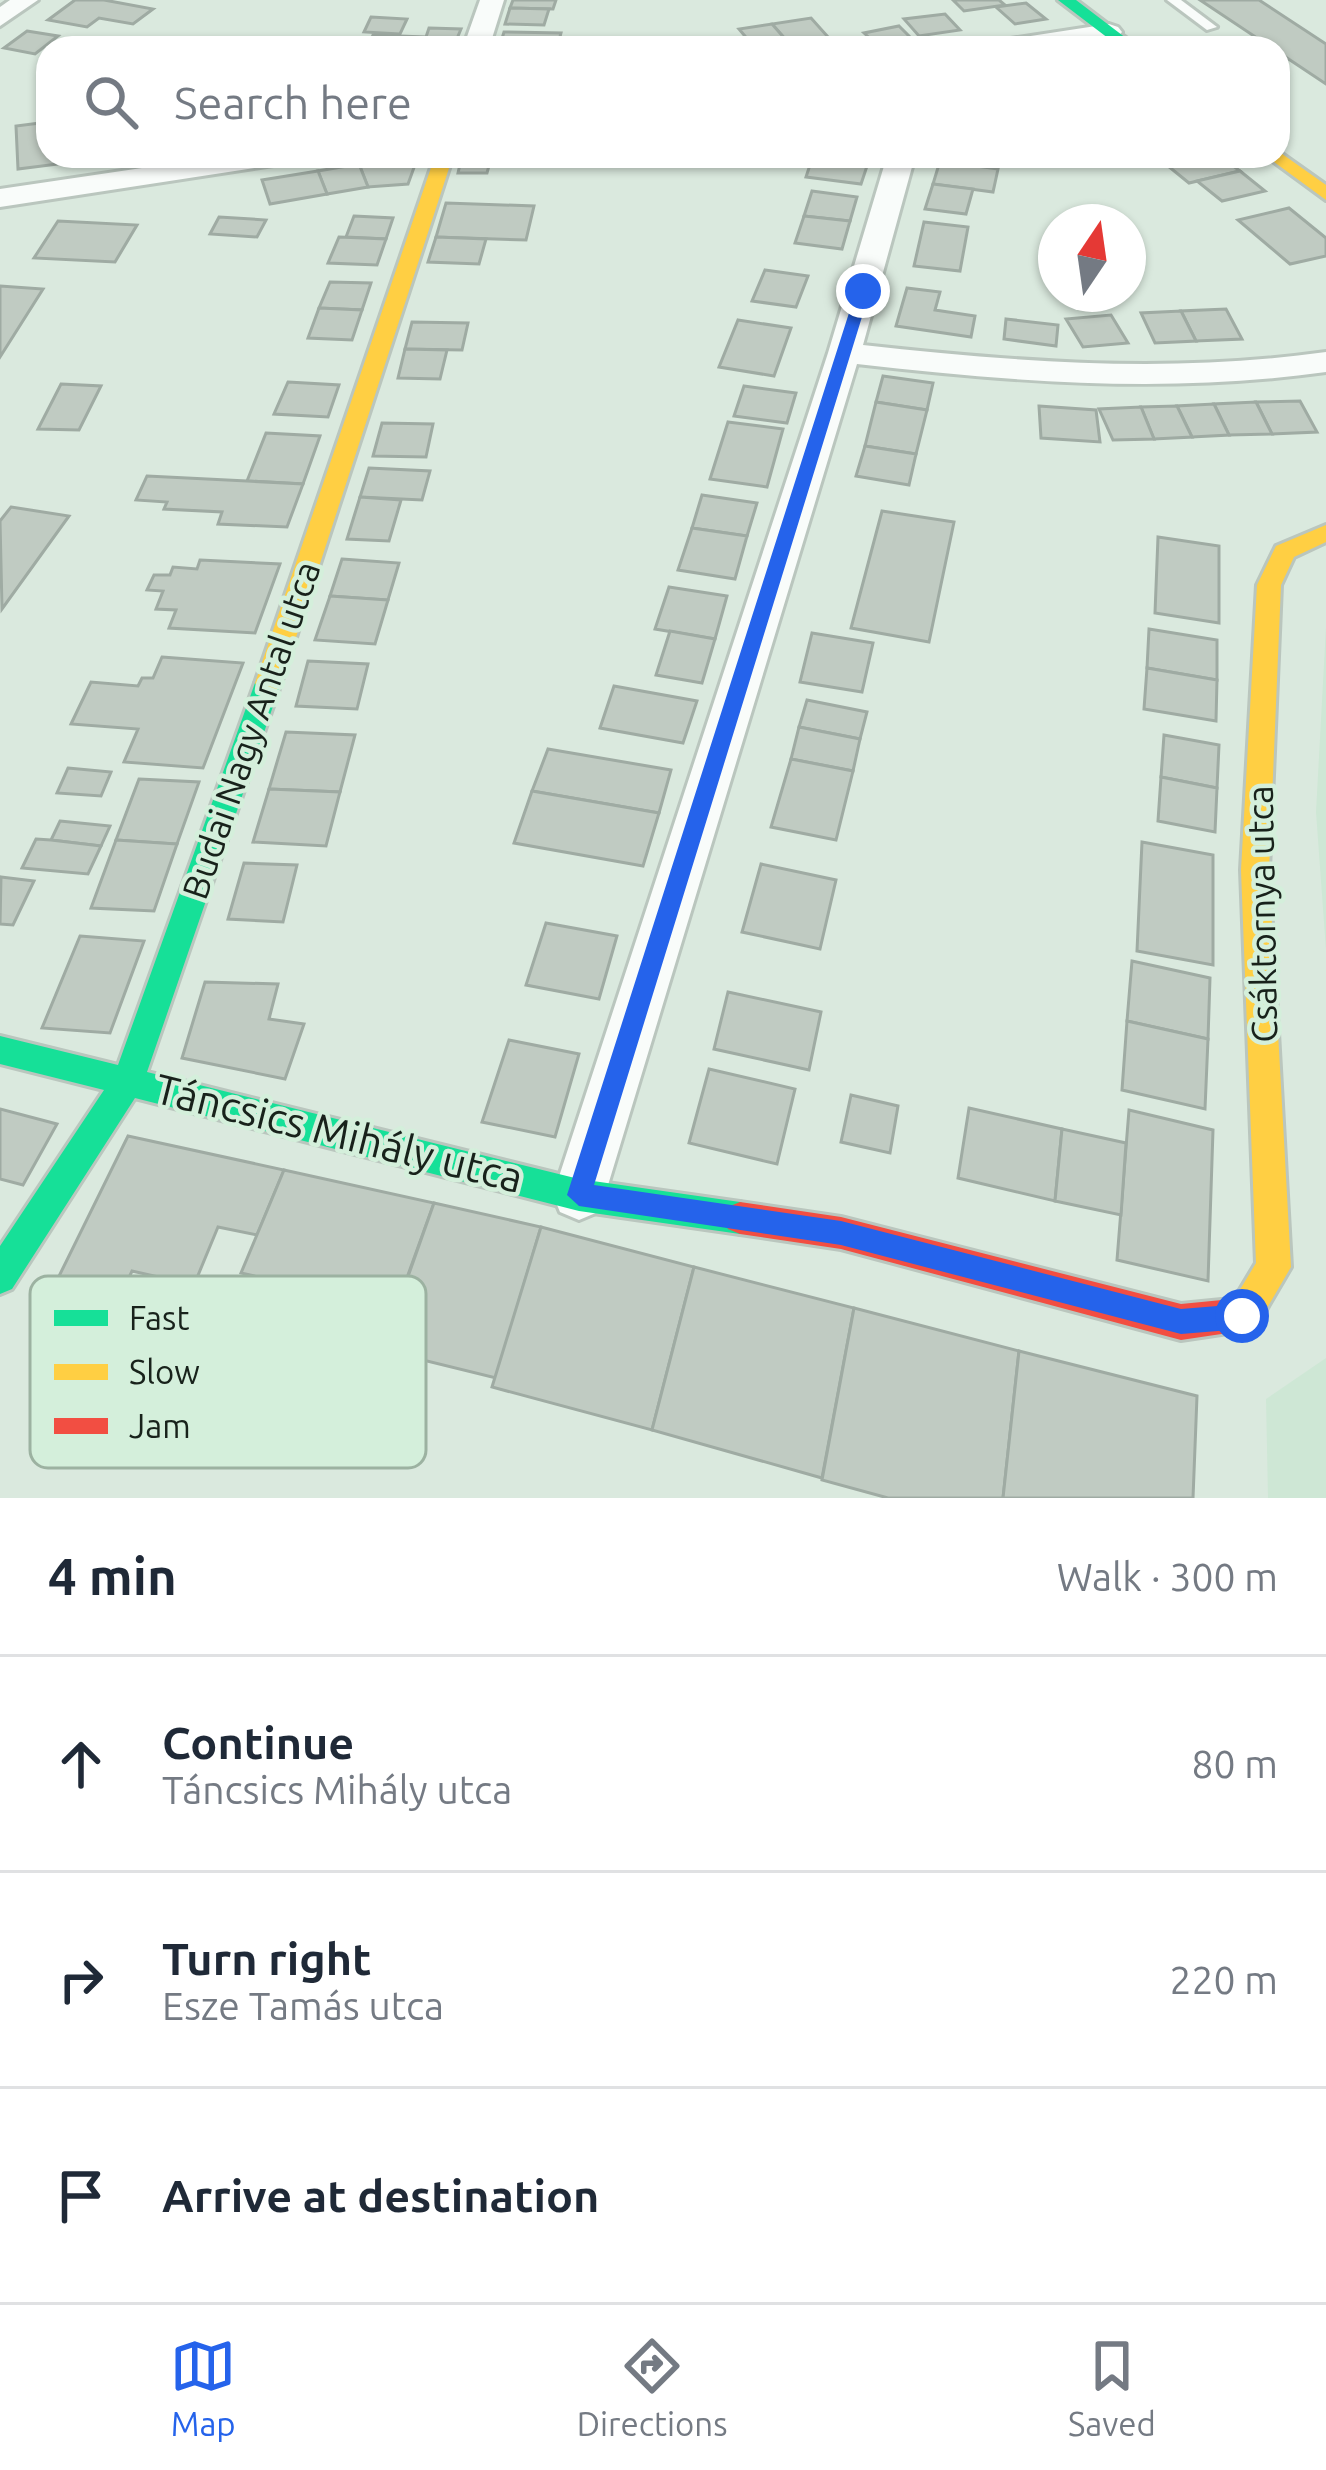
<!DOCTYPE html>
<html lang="en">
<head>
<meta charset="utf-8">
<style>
	body { margin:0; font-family:Ubuntu,sans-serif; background:#f6f6f7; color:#1f2937 }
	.compass { position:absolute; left:1038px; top:204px; width:108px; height:108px; border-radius:50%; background:#fff; box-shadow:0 3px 9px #0004; rotate:13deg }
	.stop { position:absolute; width:36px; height:36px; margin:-27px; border:9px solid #2563eb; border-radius:50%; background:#fff }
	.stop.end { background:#2563eb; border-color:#fff; box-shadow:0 3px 12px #0008 }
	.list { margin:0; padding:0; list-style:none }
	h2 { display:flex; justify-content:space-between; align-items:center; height:156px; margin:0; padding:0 48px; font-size:51px }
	h2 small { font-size:39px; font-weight:400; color:#747a83 }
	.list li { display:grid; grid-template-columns:78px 1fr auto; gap:36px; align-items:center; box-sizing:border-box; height:216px; padding:0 48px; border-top:3px solid #e0e1e3 }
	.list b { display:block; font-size:45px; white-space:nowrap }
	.list p { margin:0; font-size:39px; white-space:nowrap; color:#747a83 }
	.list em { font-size:39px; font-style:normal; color:#747a83 }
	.icon { flex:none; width:66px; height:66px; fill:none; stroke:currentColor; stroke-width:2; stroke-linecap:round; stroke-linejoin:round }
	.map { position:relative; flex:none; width:1326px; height:1498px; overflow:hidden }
	.search { position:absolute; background:#fff; box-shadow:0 3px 9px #0004; left:36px; right:36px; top:36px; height:132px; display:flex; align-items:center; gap:30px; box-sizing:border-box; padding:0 42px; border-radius:36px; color:#747a83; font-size:45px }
	.sheet { height:804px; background:#fff }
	nav { display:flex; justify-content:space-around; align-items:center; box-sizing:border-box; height:168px; border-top:3px solid #e0e1e3; background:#fff; font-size:33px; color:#747a83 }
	nav a { display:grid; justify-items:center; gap:6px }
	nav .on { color:#2563eb }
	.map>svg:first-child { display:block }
	.built { fill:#cee7d5 }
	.building { fill:#c0cbc2; stroke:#9faba3; stroke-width:3 }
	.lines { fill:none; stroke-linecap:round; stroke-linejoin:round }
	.lane-casing { stroke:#bac6be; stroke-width:6 }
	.street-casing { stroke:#bac6be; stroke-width:6 }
	.fast-casing { stroke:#bac6be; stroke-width:6 }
	.slow-casing { stroke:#bac6be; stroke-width:6 }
	.jam-casing { stroke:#bac6be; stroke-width:6 }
	.lane { fill:#f9fcfa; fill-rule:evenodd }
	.street { fill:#f9fcfa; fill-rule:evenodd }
	.fast { fill:#16e098; fill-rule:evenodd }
	.slow { fill:#ffcf43; fill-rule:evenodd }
	.jam { fill:#f24e42; fill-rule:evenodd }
	.route { fill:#2563eb }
	.labels { text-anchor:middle; stroke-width:9; stroke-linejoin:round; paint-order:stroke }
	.street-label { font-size:36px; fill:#18221b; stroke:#d4efdb }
	.near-street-label { font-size:42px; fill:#18221b; stroke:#d4efdb }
	.key { fill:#d4efdb; stroke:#9cb2a1; stroke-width:3 }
	.key-label { font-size:33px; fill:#18221b }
</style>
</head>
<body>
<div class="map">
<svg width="1326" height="1498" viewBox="0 0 1326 1498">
	<rect width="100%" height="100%" fill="#dae9de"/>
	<g class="built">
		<path d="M1326,627V950L1316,812Z"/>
		<path d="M1326,1358V1498H1268L1266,1399Z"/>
	</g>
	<g class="building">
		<path d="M75,0H104L153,9L133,24L99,18L87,27L48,20Z"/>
		<path d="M513,0H556L553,9L510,8Z"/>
		<path d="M953,0H999L1005,5L964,11Z"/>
		<path d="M1200,0H1259L1326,44V84Z"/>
		<path d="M1026,3L1046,19L1015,24L996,7Z"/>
		<path d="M510,8L549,9L544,25L505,24Z"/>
		<path d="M945,14L960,30L919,36L904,19Z"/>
		<path d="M371,17L407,19L400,34L364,32Z"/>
		<path d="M811,18L837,47L793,48L772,24Z"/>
		<path d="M772,24L793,48H755L739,29Z"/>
		<path d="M899,26L910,37L875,43L864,33Z"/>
		<path d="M429,28L461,29L453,48L368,47L373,35L426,37Z"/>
		<path d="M27,31L58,36L35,54L4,48Z"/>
		<path d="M504,32L561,33L557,48H499Z"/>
		<path d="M48,122V156H57L58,164L18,169L16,126Z"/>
		<path d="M462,156H512L513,160L490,162L487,173H458Z"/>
		<path d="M813,156L868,163L861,184L806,177Z"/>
		<path d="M1210,156H1220L1240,171L1189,183L1168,166Z"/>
		<path d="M408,159L416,162L408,184L368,187L359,164Z"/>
		<path d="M940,161L998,169L993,192L933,184Z"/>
		<path d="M359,164L368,187L327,194L318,171Z"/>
		<path d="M318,171L327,194L270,204L262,180Z"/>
		<path d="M1240,171L1265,191L1222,201L1197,181Z"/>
		<path d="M933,184L973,189L966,214L925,209Z"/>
		<path d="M812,191L857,197L850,221L804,216Z"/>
		<path d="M446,203L534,206L526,240L436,237Z"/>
		<path d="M1289,208L1326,238V256L1290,264L1238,220Z"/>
		<path d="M354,216L393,218L386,239L346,237Z"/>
		<path d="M804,216L850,221L842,249L795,243Z"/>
		<path d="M219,217L266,220L257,237L210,234Z"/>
		<path d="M58,221L137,225L115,262L34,258Z"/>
		<path d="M924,222L968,227L960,271L914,266Z"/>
		<path d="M339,237L386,239L377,265L328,263Z"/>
		<path d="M436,237L486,239L479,264L428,262Z"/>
		<path d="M765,270L808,276L796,307L752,301Z"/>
		<path d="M330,282L371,283L362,310L319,308Z"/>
		<path d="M0,286L43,289L0,357Z"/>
		<path d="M907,288L940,292L935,310L975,316L971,337L896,326Z"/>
		<path d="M319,308L362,310L352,340L308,338Z"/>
		<path d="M1226,309L1242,339L1196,341L1181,311Z"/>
		<path d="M1181,311L1196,341L1155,343L1141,313Z"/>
		<path d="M1111,315L1128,343L1083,347L1066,319Z"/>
		<path d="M1006,319L1058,325L1056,346L1004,339Z"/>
		<path d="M738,320L791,328L774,376L719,367Z"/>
		<path d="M412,322L468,323L462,350L405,349Z"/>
		<path d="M405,349L447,350L440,379L398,378Z"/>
		<path d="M883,376L933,383L927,410L876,402Z"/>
		<path d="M288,382L339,385L328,417L274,414Z"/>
		<path d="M61,384L101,386L79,430L38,429Z"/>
		<path d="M744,386L796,393L787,423L734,416Z"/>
		<path d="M1300,401L1317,432L1272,434L1256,402Z"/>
		<path d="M876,402L927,410L916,454L865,446Z"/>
		<path d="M1256,402L1272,434L1229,435L1214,404Z"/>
		<path d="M1214,404L1229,435L1192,437L1177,406Z"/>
		<path d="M1039,406L1096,410L1100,442L1041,438Z"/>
		<path d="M1177,406L1192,437L1154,439L1141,407Z"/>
		<path d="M1141,407L1154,439L1113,440L1099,409Z"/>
		<path d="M728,422L783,429L767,487L710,479Z"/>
		<path d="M382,423L433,424L426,457L373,456Z"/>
		<path d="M266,433L320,436L303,484L247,481Z"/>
		<path d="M865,446L916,454L909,485L856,476Z"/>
		<path d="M369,468L430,471L422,500L360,497Z"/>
		<path d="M147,476L247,481L303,484L287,527L218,524L222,512L164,509L167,502L136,500Z"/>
		<path d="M702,495L757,503L747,536L692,528Z"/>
		<path d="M360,497L401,500L389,541L347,539Z"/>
		<path d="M11,507L69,516L2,609L0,521Z"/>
		<path d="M882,511L954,522L929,642L851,628Z"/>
		<path d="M692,528L747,536L735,579L678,570Z"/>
		<path d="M1158,537L1219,546V623L1155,613Z"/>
		<path d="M342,559L399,563L388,600L330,596Z"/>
		<path d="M200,560L280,564L255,633L169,628L176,610L156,609L163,591L147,590L154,575H170L173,567L197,569Z"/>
		<path d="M669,587L727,596L715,639L655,629Z"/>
		<path d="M330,596L388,600L375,644L315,640Z"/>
		<path d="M1149,629L1217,640V680L1147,668Z"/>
		<path d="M670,631L715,639L702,683L656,675Z"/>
		<path d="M812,633L873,643L862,692L800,682Z"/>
		<path d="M162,657L243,663L203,768L124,762L138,729L71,724L91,682L138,686L142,678H153Z"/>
		<path d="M308,661L368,664L357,709L296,706Z"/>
		<path d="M1147,668L1217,680L1216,721L1144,709Z"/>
		<path d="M614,686L697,701L683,743L600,728Z"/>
		<path d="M807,700L867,712L860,739L799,727Z"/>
		<path d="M799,727L860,739L853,771L791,759Z"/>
		<path d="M286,732L355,735L340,792L269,789Z"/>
		<path d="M1164,735L1219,745L1217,788L1161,777Z"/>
		<path d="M548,749L671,770L659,813L532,791Z"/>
		<path d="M791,759L853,771L836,840L771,827Z"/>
		<path d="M68,768L111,772L101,796L57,793Z"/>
		<path d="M1161,777L1217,788L1215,832L1158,821Z"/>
		<path d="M139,779L199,782L177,844L116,840Z"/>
		<path d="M269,789L340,792L326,846L253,842Z"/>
		<path d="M532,791L659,813L643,866L514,843Z"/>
		<path d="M60,821L110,826L101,846L51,840Z"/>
		<path d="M36,839L51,840L101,846L88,874L22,868Z"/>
		<path d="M116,840L177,844L154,911L91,908Z"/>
		<path d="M1142,842L1213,855V965L1137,951Z"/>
		<path d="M244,863L297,865L283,922L228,919Z"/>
		<path d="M761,864L836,880L820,949L742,932Z"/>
		<path d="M1,877L34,881L13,925L0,924Z"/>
		<path d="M546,923L617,936L599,999L526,985Z"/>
		<path d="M80,936L144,941L110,1033L42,1028Z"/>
		<path d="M1132,961L1210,978L1208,1039L1127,1021Z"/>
		<path d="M205,982L278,984L269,1019L304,1024L285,1079L182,1058Z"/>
		<path d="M728,992L821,1012L809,1070L714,1049Z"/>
		<path d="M1127,1021L1208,1039L1205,1109L1122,1090Z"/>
		<path d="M509,1040L579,1054L555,1137L482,1122Z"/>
		<path d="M709,1069L795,1089L777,1164L689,1143Z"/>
		<path d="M851,1095L898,1106L890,1153L841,1142Z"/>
		<path d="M969,1108L1062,1129L1055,1201L958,1178Z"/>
		<path d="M0,1109L57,1124L23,1185L0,1179Z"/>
		<path d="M1129,1110L1213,1130L1208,1281L1117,1260Z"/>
		<path d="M1062,1129L1126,1143L1121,1215L1055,1201Z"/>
		<path d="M128,1136L284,1170L257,1235L218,1227L194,1285L132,1271L98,1345L33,1329Z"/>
		<path d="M284,1170L434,1203L396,1308L241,1273Z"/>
		<path d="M434,1203L541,1227L496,1378L382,1350Z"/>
		<path d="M541,1227L694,1267L652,1430L492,1387Z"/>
		<path d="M694,1267L854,1308L822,1478L652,1430Z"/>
		<path d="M854,1308L1019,1351L1003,1498H888L822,1480Z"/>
		<path d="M1019,1351L1197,1396L1193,1498H1003Z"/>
	</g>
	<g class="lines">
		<defs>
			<path id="lane" d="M1167,0H1181L1217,27L1207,30Z"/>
			<g id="street">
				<path d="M10,0H38L0,26V7Z"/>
				<path d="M480,0H504L489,48H463Z"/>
				<path d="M1109,24L1118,27L1122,32L1118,37L1054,48H991L1004,40Z"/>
				<path d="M223,156H294L280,164L0,207V189Z"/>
				<path d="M887,156H915L863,345C1018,362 1170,374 1326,352V372C1168,394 1014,382 857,364L605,1195L598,1212L579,1220L560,1212L553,1195L828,353Z"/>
			</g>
			<g id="fast">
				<path d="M1058,0H1076L1139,48H1121Z"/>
				<path d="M268,674L281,683L147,1072L579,1179L740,1202L752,1207L757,1218L752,1229L740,1234L579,1211L135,1098L12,1289L0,1294V1246L104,1090L0,1064V1036L118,1065L255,683Z"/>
			</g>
			<g id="slow">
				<path d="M1278,151L1326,185V200L1266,156H1278Z"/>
				<path d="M435,156H453L281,683L277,690H259L255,683Z"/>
				<path d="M1326,525V542L1294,557L1281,585L1269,870L1291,1267L1260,1320L1247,1326L1234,1320L1229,1308L1256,1263L1241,870L1257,585L1276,546Z"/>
			</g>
			<path id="jam" d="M740,1202L841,1217L1181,1304L1232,1299L1247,1290L1260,1296L1265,1308L1255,1329L1181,1340L841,1249L740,1234L728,1229L723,1218L728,1207Z"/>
		</defs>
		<use href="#lane" class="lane-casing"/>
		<use href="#street" class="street-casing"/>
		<use href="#fast" class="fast-casing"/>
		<use href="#slow" class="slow-casing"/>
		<use href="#jam" class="jam-casing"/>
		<use href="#lane" class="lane"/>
		<use href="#street" class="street"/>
		<use href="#fast" class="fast"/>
		<use href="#slow" class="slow"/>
		<use href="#jam" class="jam"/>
	</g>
	<path class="route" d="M863,286L870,291L594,1185L841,1221L1181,1309L1242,1304L1251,1307L1255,1316L1251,1325L1242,1329L1181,1334L841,1245L579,1206L567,1195L856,291Z"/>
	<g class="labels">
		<g class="street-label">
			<text transform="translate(251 730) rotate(-71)" y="13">Budai Nagy Antal utca</text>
			<text transform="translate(1262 914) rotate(-91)" y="13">Csáktornya utca</text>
		</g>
		<g class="near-street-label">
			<text transform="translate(339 1133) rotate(14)" y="15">Táncsics Mihály utca</text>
		</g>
	</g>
	<rect x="30" y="1276" width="396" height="192" rx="18" class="key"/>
	<rect x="54" y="1310" width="54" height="16" fill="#16e098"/>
	<rect x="54" y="1364" width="54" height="16" fill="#ffcf43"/>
	<rect x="54" y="1418" width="54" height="16" fill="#f24e42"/>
	<g class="key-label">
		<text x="129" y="1330">Fast</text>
		<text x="129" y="1384">Slow</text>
		<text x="129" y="1438">Jam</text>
	</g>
</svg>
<svg class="compass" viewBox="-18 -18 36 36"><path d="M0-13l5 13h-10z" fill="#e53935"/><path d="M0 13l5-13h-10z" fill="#747a83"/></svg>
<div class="stop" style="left:1242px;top:1316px"></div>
<div class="stop end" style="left:863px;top:291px"></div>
<div class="search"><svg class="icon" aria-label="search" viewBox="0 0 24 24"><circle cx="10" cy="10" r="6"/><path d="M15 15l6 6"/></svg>Search here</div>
</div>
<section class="sheet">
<h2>4 min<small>Walk · 300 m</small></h2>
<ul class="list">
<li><svg class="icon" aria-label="ahead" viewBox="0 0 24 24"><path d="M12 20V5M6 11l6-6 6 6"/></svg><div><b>Continue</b><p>Táncsics Mihály utca</p></div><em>80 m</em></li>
<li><svg class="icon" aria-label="right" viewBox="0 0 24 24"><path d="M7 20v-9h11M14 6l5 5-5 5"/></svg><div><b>Turn right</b><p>Esze Tamás utca</p></div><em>220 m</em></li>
<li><svg class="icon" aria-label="arrive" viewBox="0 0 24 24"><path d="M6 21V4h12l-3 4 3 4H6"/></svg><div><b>Arrive at destination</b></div></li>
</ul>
</section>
<nav>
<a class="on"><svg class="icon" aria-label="map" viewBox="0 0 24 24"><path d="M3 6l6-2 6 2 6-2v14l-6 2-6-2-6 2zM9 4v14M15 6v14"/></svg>Map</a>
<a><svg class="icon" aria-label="directions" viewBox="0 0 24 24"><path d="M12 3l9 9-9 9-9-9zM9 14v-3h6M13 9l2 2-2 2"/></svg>Directions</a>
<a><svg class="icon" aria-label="saved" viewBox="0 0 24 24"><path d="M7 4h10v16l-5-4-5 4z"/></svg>Saved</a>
</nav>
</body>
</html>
